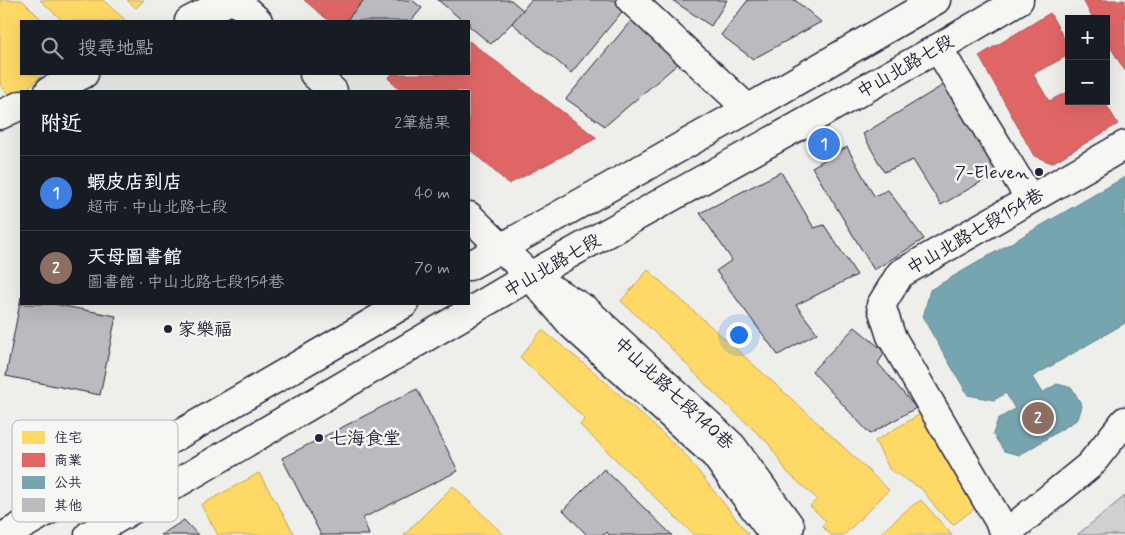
<!DOCTYPE html>
<html lang="zh-TW">
<head>
<meta charset="utf-8">
<style>
	body { margin:0; font-family:Mynerve,"LXGW WenKai TC",sans-serif; background:#20242c; color:#f1f3f6 }
	.controls { position:absolute; right:15px; top:15px; display:grid; overflow:hidden; border-radius:0px; box-shadow:0 5px 20px #0002 }
	.controls button { width:45px; height:45px; display:grid; place-items:center; padding:0; border:0; border-bottom:1px solid #363941; background:#171b24; color:#f1f3f6; font:25px sans-serif }
	.you { position:absolute; left:738px; top:334px; width:18px; height:18px; margin:-12px; border:4px solid #fff; border-radius:50%; background:#1a73e8; box-shadow:0 0 0 8px #1a73e833 }
	.badge { display:grid; place-items:center; width:32px; height:32px; border-radius:50%; background:#9495a2; color:#fff; font-size:16px; font-weight:700 }
	.pin { position:absolute; translate:-50% -50%; border:2px solid #fff; box-shadow:0 1px 5px #0006 }
	.list { margin:0; padding:0; list-style:none }
	h2 { display:flex; justify-content:space-between; align-items:center; height:65px; margin:0; padding:0 20px; font-size:21px }
	h2 small { font-size:16px; font-weight:400; color:#9ea1a6 }
	.list li { display:grid; grid-template-columns:32px 1fr auto; gap:15px; align-items:center; box-sizing:border-box; height:75px; padding:0 20px; border-top:1px solid #363941 }
	.list b { display:block; font-size:19px; white-space:nowrap }
	.list p { margin:0; font-size:16px; white-space:nowrap; color:#9ea1a6 }
	.list em { font-size:16px; font-style:normal; color:#9ea1a6 }
	.icon { flex:none; width:28px; height:28px; fill:none; stroke:currentColor; stroke-width:2; stroke-linecap:round; stroke-linejoin:round }
	.map { position:relative; flex:none; width:1125px; height:535px; overflow:hidden }
	.search { position:absolute; background:#171b24; box-shadow:0 5px 20px #0002; left:20px; top:20px; width:450px; height:55px; display:flex; align-items:center; gap:12px; box-sizing:border-box; padding:0 18px; border-radius:0px; color:#9ea1a6; font-size:19px }
	.panel { position:absolute; background:#171b24; box-shadow:0 5px 20px #0002; left:20px; top:90px; width:450px; height:215px; border-radius:0px }
	.map>svg:first-child { display:block }
	.park { fill:#d0d0d1; stroke:#797986 }
	.homes { fill:#ffd966; stroke:#bda259 }
	.shops { fill:#e06666; stroke:#a75259 }
	.public { fill:#76a5af; stroke:#5d7e8c }
	.building { fill:#bbbbbf; stroke:#22223b }
	.lines { fill:none; stroke-linecap:round; stroke-linejoin:round }
	.minor-casing { stroke:#22223b; stroke-width:31 }
	.major-casing { stroke:#22223b; stroke-width:31 }
	.minor { stroke:#f6f6f2; stroke-width:28 }
	.major { stroke:#f6f6f2; stroke-width:28 }
	.poi-dot { fill:#22223b; stroke:#f6f6f2; stroke-width:2 }
	.labels { text-anchor:middle; stroke-width:5; stroke-linejoin:round; paint-order:stroke }
	.street-label { font-size:18px; fill:#22223b; stroke:#f6f6f2 }
	.poi-label { font-size:18px; fill:#22223b; stroke:#f6f6f2; text-anchor:start }
	.key { fill:#f6f6f2; stroke:#b6b6bb; stroke-width:1 }
	.key-label { font-size:14px; fill:#22223b }
</style>
</head>
<body>
<div class="map">
<svg width="1125" height="535" viewBox="0 0 1125 535">
	<rect width="100%" height="100%" fill="#eeeeeb"/>
	<filter id="ink" filterUnits="userSpaceOnUse"><feTurbulence type="fractalNoise" baseFrequency=".02" numOctaves="2"/><feDisplacementMap in="SourceGraphic" scale="10" xChannelSelector="R" yChannelSelector="G"/><feConvolveMatrix kernelMatrix="1 2 1 2 8 2 1 2 1" color-interpolation-filters="sRGB"/></filter>
	<g filter="url(#ink)">
		<path class="park" d="M1125,496V535H1077Z"/>
		<g class="homes">
			<path d="M0,0H22L43,21H21V74H43L25,91H21V95L15,101L0,85Z"/>
			<path d="M40,0H103L126,21H63Z"/>
			<path d="M127,0H144L136,8Z"/>
			<path d="M648,270L805,411L889,490L844,535H831L822,526L826,521L810,506L817,499L787,472L769,444L710,389L668,345L621,301Z"/>
			<path d="M542,330L593,371L682,451L749,535H694L580,425L585,419L520,357Z"/>
			<path d="M920,414L982,503L953,525L937,509L922,489L890,470L875,441Z"/>
			<path d="M259,473L295,535H218L201,505Z"/>
			<path d="M453,486L504,535H404Z"/>
			<path d="M921,500L952,535H879L909,508Z"/>
		</g>
		<g class="shops">
			<path d="M304,0H364L346,21H329Z"/>
			<path d="M1083,0H1125V71L1106,40V19H1093Z"/>
			<path d="M1050,13L1069,47V55L1033,74L1049,101L1069,91V101H1104L1118,124L1052,163L1034,156L979,56Z"/>
			<path d="M469,41L597,138L509,184L469,149V91H402L388,78L392,74H469Z"/>
		</g>
		<path class="public" d="M1125,177V323L1032,377L1042,393L1057,384L1072,388L1082,406L1078,419L1020,455L1004,451L993,434L998,419L1015,409L1006,393L994,400L968,395L923,318L930,290Z"/>
		<g class="building">
			<path d="M364,0H412L422,8L411,21H346Z"/>
			<path d="M438,0H511L524,11L491,44L469,26V21H463Z"/>
			<path d="M531,0H619L626,7L571,73L512,23Z"/>
			<path d="M672,0H727L711,26Z"/>
			<path d="M748,0H795L821,22L753,59L721,35Z"/>
			<path d="M634,17L680,62L605,126L566,99Z"/>
			<path d="M945,84L1000,171L941,205L913,160L884,172L863,134Z"/>
			<path d="M847,147L874,196L888,190L924,239L874,270L812,167Z"/>
			<path d="M781,172L814,228L824,225L857,275L796,305L817,333L778,355L716,271L732,260L700,213Z"/>
			<path d="M21,297V304H54L116,316L100,395L6,376Z"/>
			<path d="M855,327L885,352L878,363L916,408L870,434L812,371Z"/>
			<path d="M417,389L458,471L363,518L369,535H321L282,458Z"/>
			<path d="M604,469L672,535H609L607,532L604,535H587L563,510Z"/>
			<path d="M184,520L198,535H161Z"/>
		</g>
		<g class="lines">
			<defs>
				<g id="minor">
					<path d="M235,0L258,21"/>
					<path d="M631,0L748,109"/>
					<path d="M189,21L230,0"/>
					<path d="M938,48L1030,199"/>
					<path d="M314,74L333,91"/>
					<path d="M49,91L84,74"/>
					<path d="M0,115L21,105"/>
					<path d="M469,216L530,276L572,325L715,455L774,535"/>
					<path d="M553,290L586,310L732,446L790,526"/>
					<path d="M1006,533L891,336L881,305L900,274L1125,145"/>
					<path d="M1004,535L1090,465L1125,421"/>
				</g>
				<g id="major">
					<path d="M469,266L748,109L936,0"/>
					<path d="M6,535L404,304"/>
					<path d="M89,535L530,276L938,48L1019,0"/>
				</g>
			</defs>
			<use href="#minor" class="minor-casing"/>
			<use href="#major" class="major-casing"/>
			<use href="#minor" class="minor"/>
			<use href="#major" class="major"/>
		</g>
	</g>
	<g class="poi-dot">
		<circle cx="1039" cy="172" r="5"/>
		<circle cx="168" cy="329" r="5"/>
		<circle cx="319" cy="438" r="5"/>
	</g>
	<g class="labels">
		<g class="street-label">
			<text transform="translate(905 66) rotate(-30)" y="6">中山北路七段</text>
			<text transform="translate(975 231) rotate(-30)" y="6">中山北路七段154巷</text>
			<text transform="translate(552 265) rotate(-30)" y="6">中山北路七段</text>
			<text transform="translate(674 393) rotate(43)" y="6">中山北路七段140巷</text>
		</g>
		<g class="poi-label">
			<text x="1029" y="178" text-anchor="end">7-Eleven</text>
			<text x="178" y="335">家樂福</text>
			<text x="329" y="444">七海食堂</text>
		</g>
	</g>
	<rect x="12" y="420" width="166" height="102" rx="8" class="key"/>
	<rect x="22" y="431" width="23" height="13" fill="#ffd966"/>
	<rect x="22" y="453" width="23" height="14" fill="#e06666"/>
	<rect x="22" y="476" width="23" height="13" fill="#76a5af"/>
	<rect x="22" y="498" width="23" height="14" fill="#bbbbbf"/>
	<g class="key-label">
		<text x="54" y="442">住宅</text>
		<text x="54" y="465">商業</text>
		<text x="54" y="487">公共</text>
		<text x="54" y="510">其他</text>
	</g>
</svg>
<div class="controls">
<button>+</button>
<button>−</button>
</div>
<div class="you"></div>
<div class="pin badge" style="left:824px;top:144px;background:#3f7fe0">1</div>
<div class="pin badge" style="left:1038px;top:418px;background:#8d6e63">2</div>
<div class="search"><svg class="icon" aria-label="search" viewBox="0 0 24 24"><circle cx="10" cy="10" r="6"/><path d="M15 15l6 6"/></svg>搜尋地點</div>
<section class="panel">
<h2>附近<small>2筆結果</small></h2>
<ul class="list">
<li><span class="badge" style="background:#3f7fe0">1</span><div><b>蝦皮店到店</b><p>超市 · 中山北路七段</p></div><em>40 m</em></li>
<li><span class="badge" style="background:#8d6e63">2</span><div><b>天母圖書館</b><p>圖書館 · 中山北路七段154巷</p></div><em>70 m</em></li>
</ul>
</section>
</div>
</body>
</html>
